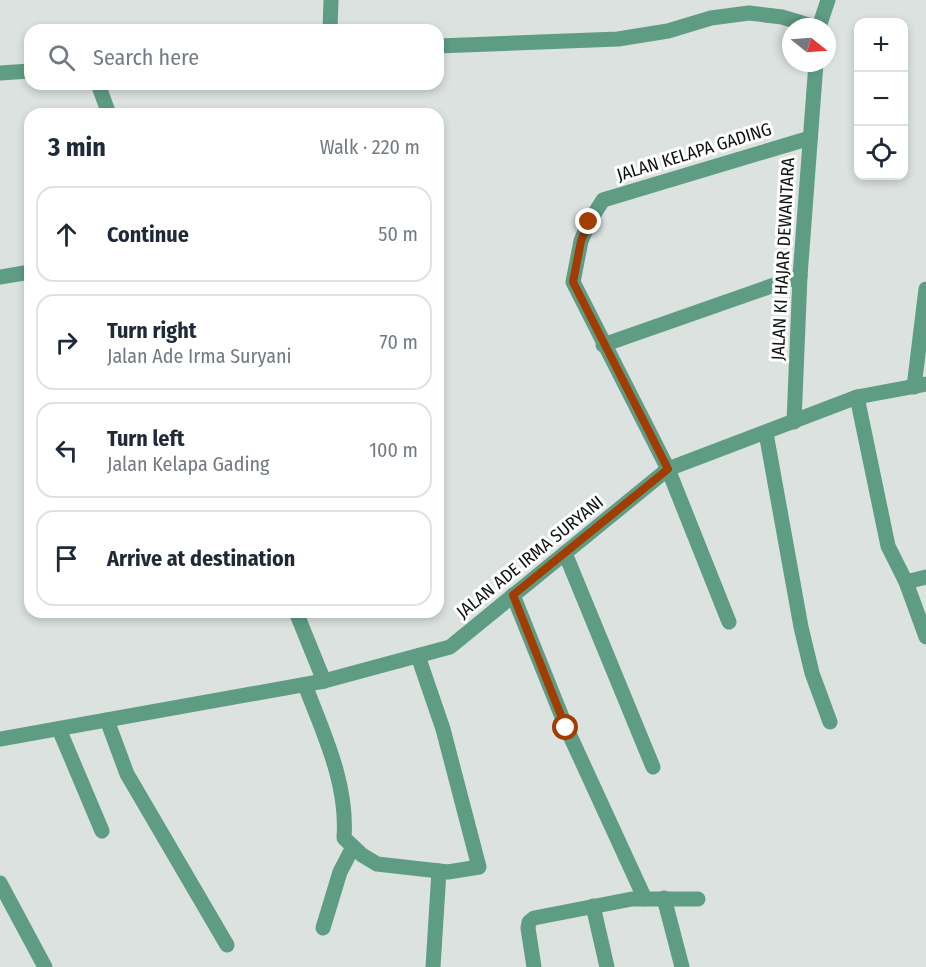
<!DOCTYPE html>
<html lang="en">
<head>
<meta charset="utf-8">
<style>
	body { margin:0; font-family:"Fira Sans Condensed",sans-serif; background:#f2f2f3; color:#1f2937 }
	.controls { position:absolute; right:18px; top:18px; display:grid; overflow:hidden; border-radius:12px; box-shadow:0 3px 9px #0003 }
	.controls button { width:54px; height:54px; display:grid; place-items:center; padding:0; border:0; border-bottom:2px solid #e0e1e3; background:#fff; color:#1f2937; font:30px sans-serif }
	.compass { position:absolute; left:782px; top:18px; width:54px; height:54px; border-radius:50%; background:#fff; box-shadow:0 3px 9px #0003; rotate:107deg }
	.stop { position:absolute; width:18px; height:18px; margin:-14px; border:4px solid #a13d03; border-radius:50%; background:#fff }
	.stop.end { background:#a13d03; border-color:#fff; box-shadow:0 2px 6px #0008 }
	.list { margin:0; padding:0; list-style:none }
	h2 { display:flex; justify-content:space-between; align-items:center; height:78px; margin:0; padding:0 24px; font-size:26px }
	h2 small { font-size:20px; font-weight:400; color:#747a83 }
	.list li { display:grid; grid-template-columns:39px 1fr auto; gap:18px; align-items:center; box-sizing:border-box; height:96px; margin:0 12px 12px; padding:0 12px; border:2px solid #e0e1e3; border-radius:18px }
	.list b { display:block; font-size:22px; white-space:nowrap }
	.list p { margin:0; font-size:20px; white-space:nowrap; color:#747a83 }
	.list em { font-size:20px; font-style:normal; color:#747a83 }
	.icon { flex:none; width:33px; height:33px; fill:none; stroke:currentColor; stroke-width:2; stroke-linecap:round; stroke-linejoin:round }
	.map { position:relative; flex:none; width:926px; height:967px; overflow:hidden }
	.search { position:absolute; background:#fff; box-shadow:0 3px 9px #0003; left:24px; top:24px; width:420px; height:66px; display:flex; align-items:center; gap:15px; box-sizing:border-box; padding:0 21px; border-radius:18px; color:#747a83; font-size:22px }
	.panel { position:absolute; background:#fff; box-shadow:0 3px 9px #0003; left:24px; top:108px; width:420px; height:510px; border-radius:18px }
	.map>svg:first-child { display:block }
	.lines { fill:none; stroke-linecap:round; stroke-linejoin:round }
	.minor { stroke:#5e9c84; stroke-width:15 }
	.route { stroke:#a13d03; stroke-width:8 }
	.labels { text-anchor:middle; stroke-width:6; stroke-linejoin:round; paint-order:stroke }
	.street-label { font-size:18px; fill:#101312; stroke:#fff }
</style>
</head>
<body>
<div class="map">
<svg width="926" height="967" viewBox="0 0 926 967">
	<rect width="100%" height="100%" fill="#dbe2df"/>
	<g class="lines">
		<g class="minor">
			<path d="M819,27L828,0"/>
			<path d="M330,30L331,0"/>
			<path d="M438,46L618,39L668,31L711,18L749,13L782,17L815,27"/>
			<path d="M0,73L30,71"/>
			<path d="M98,84L109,114"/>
			<path d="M0,277L30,272"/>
			<path d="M603,345L800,276"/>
			<path d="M914,387L926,289"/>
			<path d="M857,397L888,546L906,582L926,637"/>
			<path d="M794,422L800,276L816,63"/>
			<path d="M766,433L801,627L812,673L830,722"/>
			<path d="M565,553L653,767"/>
			<path d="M906,582L926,577"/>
			<path d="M513,595L566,727L645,899"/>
			<path d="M296,612L324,681"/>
			<path d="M729,622L668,469L573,282L581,241L589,222L603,200L810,138"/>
			<path d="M305,685C324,735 348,784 344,838L362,855L377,864L448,872L479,867L443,729L418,656"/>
			<path d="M107,720L127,774L227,945"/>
			<path d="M59,729L102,831"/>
			<path d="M0,739L324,681L450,647L668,469L857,397L926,384"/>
			<path d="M0,883L45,967"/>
			<path d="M664,898L682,967"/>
			<path d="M593,906L607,967"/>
			<path d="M323,928L340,872L353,847"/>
			<path d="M433,967L439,871"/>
			<path d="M534,967L528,928L529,922L534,918L632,899H698"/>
		</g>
	</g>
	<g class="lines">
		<path class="route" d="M566,728L513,595L668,469L573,282L581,241L589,222"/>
	</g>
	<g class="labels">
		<g class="street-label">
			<text transform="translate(694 152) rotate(-17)" y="6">JALAN KELAPA GADING</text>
			<text transform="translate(783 259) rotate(-87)" y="6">JALAN KI HAJAR DEWANTARA</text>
			<text transform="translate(530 557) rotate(-39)" y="6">JALAN ADE IRMA SURYANI</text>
		</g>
	</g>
</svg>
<div class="controls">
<button>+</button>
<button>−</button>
<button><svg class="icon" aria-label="locate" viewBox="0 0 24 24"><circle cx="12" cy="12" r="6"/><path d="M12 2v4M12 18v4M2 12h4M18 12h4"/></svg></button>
</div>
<svg class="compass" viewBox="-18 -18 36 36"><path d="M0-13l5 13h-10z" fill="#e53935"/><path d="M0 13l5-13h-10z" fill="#747a83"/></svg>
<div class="stop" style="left:566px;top:728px"></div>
<div class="stop end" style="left:589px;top:222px"></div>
<div class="search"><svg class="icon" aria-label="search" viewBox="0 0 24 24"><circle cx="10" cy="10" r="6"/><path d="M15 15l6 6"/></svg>Search here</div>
<section class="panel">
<h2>3 min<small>Walk · 220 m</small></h2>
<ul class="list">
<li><svg class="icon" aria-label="ahead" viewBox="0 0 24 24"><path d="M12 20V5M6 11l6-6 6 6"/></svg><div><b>Continue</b></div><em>50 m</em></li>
<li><svg class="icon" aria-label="right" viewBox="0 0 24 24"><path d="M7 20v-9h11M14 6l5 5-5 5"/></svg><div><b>Turn right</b><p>Jalan Ade Irma Suryani</p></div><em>70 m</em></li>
<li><svg class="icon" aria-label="left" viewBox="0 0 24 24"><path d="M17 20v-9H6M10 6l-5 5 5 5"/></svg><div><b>Turn left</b><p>Jalan Kelapa Gading</p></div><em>100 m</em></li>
<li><svg class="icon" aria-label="arrive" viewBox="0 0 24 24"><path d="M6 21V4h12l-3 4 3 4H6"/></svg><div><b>Arrive at destination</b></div></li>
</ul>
</section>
</div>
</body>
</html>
